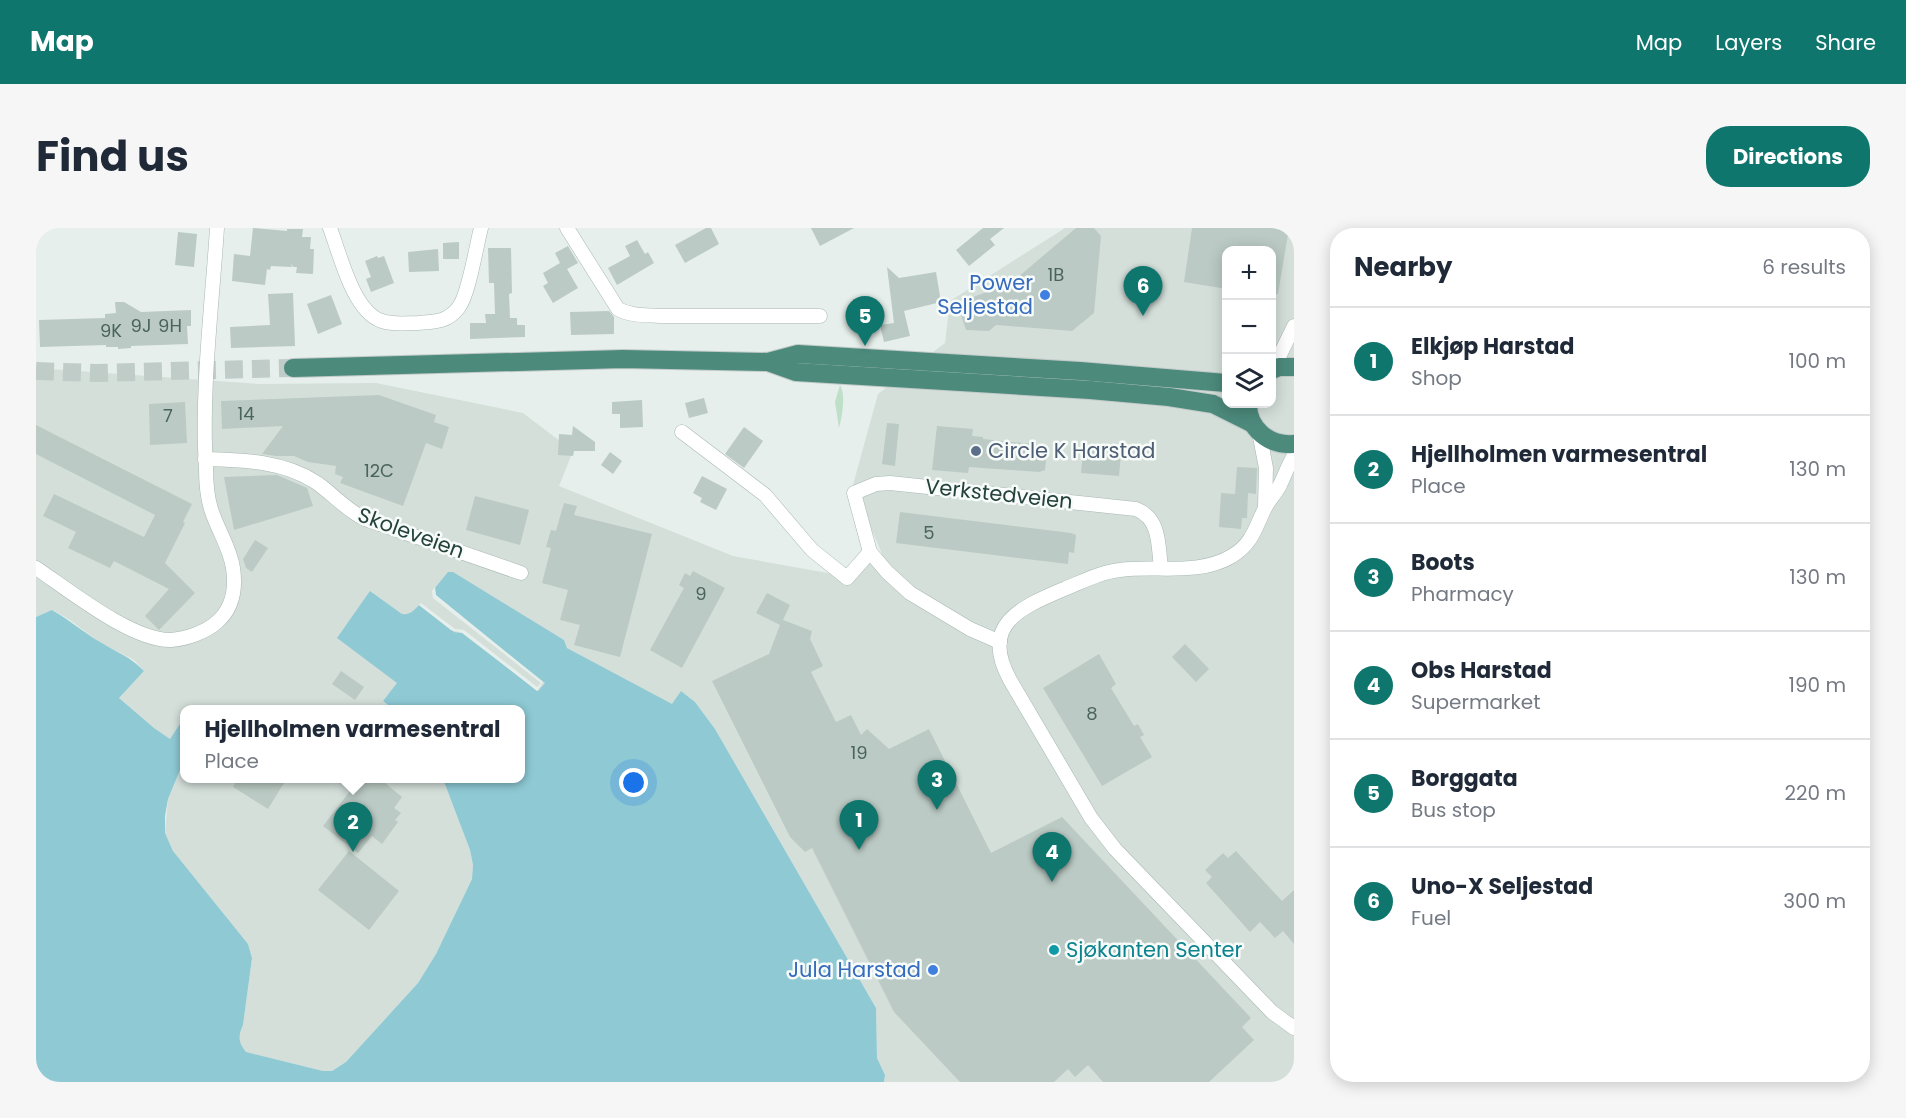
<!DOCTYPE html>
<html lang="en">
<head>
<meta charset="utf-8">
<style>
	body { margin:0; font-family:Poppins,sans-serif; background:#f6f6f7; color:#1f2937 }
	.controls { position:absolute; right:18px; top:18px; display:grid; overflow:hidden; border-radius:12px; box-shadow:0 3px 15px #0003 }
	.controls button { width:54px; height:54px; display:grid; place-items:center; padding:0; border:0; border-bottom:2px solid #e0e1e3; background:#fff; color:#1f2937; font:30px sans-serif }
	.you { position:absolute; left:598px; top:555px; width:21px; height:21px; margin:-15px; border:4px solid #fff; border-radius:50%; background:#1a73e8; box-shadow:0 0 0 9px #1a73e833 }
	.badge { display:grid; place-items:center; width:39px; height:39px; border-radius:50%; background:#0f766e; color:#fff; font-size:20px; font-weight:700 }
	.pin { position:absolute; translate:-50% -50px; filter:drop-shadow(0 2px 3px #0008) }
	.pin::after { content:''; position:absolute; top:32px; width:21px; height:18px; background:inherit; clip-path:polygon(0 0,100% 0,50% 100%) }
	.popup { position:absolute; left:144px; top:477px; width:345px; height:78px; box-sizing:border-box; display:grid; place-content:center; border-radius:12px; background:#fff; filter:drop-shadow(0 2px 4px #0005); font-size:20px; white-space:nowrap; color:#747a83 }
	.popup b { font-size:22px; color:#1f2937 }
	.popup::after { content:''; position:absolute; left:50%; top:100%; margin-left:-12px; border:12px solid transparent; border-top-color:#fff }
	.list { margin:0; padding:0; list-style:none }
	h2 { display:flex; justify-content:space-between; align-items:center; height:78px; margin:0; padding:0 24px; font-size:26px }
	h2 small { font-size:20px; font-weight:400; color:#747a83 }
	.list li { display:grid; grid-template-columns:39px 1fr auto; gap:18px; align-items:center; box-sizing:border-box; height:108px; padding:0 24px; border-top:2px solid #e0e1e3 }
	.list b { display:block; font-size:22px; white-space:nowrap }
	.list p { margin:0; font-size:20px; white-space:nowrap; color:#747a83 }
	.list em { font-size:20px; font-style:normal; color:#747a83 }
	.icon { flex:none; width:33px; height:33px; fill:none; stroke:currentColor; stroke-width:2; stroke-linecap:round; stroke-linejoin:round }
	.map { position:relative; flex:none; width:1258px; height:854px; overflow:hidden; border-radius:24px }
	header { display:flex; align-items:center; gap:36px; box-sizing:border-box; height:84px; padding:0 30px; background:#0f766e; color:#fff }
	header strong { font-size:28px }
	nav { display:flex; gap:33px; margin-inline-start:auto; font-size:21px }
	.intro { display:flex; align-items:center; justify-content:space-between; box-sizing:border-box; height:144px; padding:0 36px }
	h1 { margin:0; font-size:42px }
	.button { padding:15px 27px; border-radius:24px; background:#0f766e; color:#fff; font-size:21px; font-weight:700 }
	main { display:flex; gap:36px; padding:0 36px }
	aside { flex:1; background:#fff; border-radius:24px; box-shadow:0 3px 15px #0003 }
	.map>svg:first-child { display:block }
	.built { fill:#d4dfda; fill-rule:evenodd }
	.green { fill:#bfe0c8 }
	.water { fill:#8ec9d4 }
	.pier { fill:#e6efeb }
	.building { fill:#bbcac4 }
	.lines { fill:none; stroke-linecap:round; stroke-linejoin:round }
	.trunk-tunnel { stroke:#bfccc8; stroke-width:18; stroke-dasharray:18 9; stroke-linecap:butt }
	.minor-casing { stroke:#a8b8b2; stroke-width:15 }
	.trunk-casing { stroke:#c2cac8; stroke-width:20 }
	.minor { stroke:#fff; stroke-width:14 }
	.trunk { stroke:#4c8a7c; stroke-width:18 }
	.shop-dot { fill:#3f7fe0; stroke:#f7fbf9; stroke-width:2 }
	.service-dot { fill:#5c6f8a; stroke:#f7fbf9; stroke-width:2 }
	.culture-dot { fill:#0f9aa8; stroke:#f7fbf9; stroke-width:2 }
	.labels { text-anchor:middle; stroke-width:5; stroke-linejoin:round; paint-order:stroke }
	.number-label { font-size:18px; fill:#4a645c }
	.shop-label { font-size:21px; fill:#366cbe; stroke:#f7fbf9; text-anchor:end }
	.service-label { font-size:21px; fill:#4e5e75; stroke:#f7fbf9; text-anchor:start }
	.street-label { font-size:21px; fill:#24423a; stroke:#f7fbf9 }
	.culture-label { font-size:21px; fill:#0d838f; stroke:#f7fbf9; text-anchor:start }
</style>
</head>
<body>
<header>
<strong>Map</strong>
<nav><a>Map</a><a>Layers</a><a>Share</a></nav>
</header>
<div class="intro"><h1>Find us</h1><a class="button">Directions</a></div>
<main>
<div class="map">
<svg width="1258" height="854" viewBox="0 0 1258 854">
	<rect width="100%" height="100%" fill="#e6efeb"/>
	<g class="built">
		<path d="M1029,0H1258V854H848L849,847L841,830L840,780L679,501L659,474L645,463L637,477L531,420L528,412L482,385L399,368L510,455L502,463L427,405L418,404L383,377L377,384L372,386H366L334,363L362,455L347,473L357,481L149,482V488L134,511L118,500L83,470L108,443L98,432L63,414L34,392L17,382L0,389V140L223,156L340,155L487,185L537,223L523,258L697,328L808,348L846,326L817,257L842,166L909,115L914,73ZM1190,22H1236V176H1190Z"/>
		<path d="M149,530V550L407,551L434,622L437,637L436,651L400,726L382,755L310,834L296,843H287L209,824L204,816L203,807L207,797L216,730L212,716L137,623L129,605L132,571Z"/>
	</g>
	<path class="green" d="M804,157C810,167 806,189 803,200L799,174Z"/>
	<path class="water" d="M412,344H417L528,412L531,420L636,476L645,463L659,474L679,501L840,780L841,830L849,847L848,854H0V389L16,382C34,392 48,405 64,414C80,424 95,429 108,443L83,470L118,500L134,511L149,488V530L132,571L129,588V605L137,623L212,716L216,730L207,797C202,808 202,814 210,824L287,843H296L310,834L382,755L400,726L436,651L437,637L434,622L407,551L485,550V482L357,481L347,473L361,455L301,410L334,363L366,386C375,387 378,382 383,377L418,404L426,405L502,463L509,455L399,368V360Z"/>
	<path class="pier" d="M399,359L400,367L507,454L501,463L427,405L415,402L383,377L385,375L419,401L428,402L501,459L505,455L397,370L396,363Z"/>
	<g class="building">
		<path d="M217,0L251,3V1H267L266,9H275L274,21H278L277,46L260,45L261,39H257L255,35L256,39L235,38L234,42L231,41L229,57L196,53L198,26L214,28Z"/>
		<path d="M670,0H675L683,16L649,35L639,17Z"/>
		<path d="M775,0H818L784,18Z"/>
		<path d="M947,0H968L954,11L959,17L933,38L920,22Z"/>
		<path d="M1040,0H1058L1065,8L1058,85L1036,103L960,97L953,103L930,102L921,75L975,55Z"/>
		<path d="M1156,0H1253L1242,66H1236V22H1191V61L1148,54Z"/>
		<path d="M142,4L161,6L158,39L139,37Z"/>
		<path d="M601,12L609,26L612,24L618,35L581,57L572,40L594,28L589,18Z"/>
		<path d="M423,14V31H407V15Z"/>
		<path d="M532,18L542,35L531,41L542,60L517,75L507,58L512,55L507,45L524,35L519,25Z"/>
		<path d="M452,20H475L476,65L473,66L474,90H481V97H489V109L434,111V95H450L449,86H459L458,55H453Z"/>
		<path d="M402,21L403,43L373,44L372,24Z"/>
		<path d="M341,28L342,30L348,28L358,55L335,64L330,51L335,49L329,33Z"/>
		<path d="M851,39L863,50L900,44L905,74L868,83L874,108L848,114L844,97L858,95Z"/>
		<path d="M257,65L259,118L195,120L194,99L234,97L232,66Z"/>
		<path d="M295,67L306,96L282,106L271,76Z"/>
		<path d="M79,74H88L105,84L155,82V98H151L152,116L95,118V120L82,121V119H70V117L4,119L3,92L69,90V86L80,85Z"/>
		<path d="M573,83L578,89V106L535,107L534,84Z"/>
		<path d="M343,167L400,187L398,194L413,199L406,221L390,215L367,278L304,255L307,249L299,246L300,238L272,234L258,228H240L226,226L247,198L186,201L185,173Z"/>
		<path d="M668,170L672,185L653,190L649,175Z"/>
		<path d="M606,172L607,199L584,200V186H576V174Z"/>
		<path d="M149,174L151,215L114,217L113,176Z"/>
		<path d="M851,195L863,196L859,238L846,236Z"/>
		<path d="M0,197L156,276L147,294L149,295L129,335L159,365L123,402L109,388L133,361L78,333L74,340L32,320L40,304L7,288L18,266L108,309L119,287L0,226Z"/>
		<path d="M537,198L559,214V223H538L537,228L522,227L523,206L536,207Z"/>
		<path d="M901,198L937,201L936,208L947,209V211L1007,217L1011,223L1009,242L1003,244L933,239L932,245L896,242Z"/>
		<path d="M708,199L727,213L708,240L689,226Z"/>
		<path d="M1047,221L1085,225L1083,248L1045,245Z"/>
		<path d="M574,224L586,233L577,246L565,237Z"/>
		<path d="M1201,239L1221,240L1220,266L1212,265L1211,290H1206L1205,301L1183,299L1185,265L1199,266Z"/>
		<path d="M241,247L271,260L277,278L198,302L188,249Z"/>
		<path d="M666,248L691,261L680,282L664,274L666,270L657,265Z"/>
		<path d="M439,268L493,282L484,317L430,302Z"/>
		<path d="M528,275L541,278L538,287L616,306L584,429L538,417L544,397L524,392L532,362L506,355L515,320L510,319L515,302L520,303Z"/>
		<path d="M864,284L1035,305L1040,307L1038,325L1033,324L1032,336L860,315Z"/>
		<path d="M219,312L232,320L216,344L210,340L207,331Z"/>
		<path d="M657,343L689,360L646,440L614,422L648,360L643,357L649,345L654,348Z"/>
		<path d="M731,365L754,377L747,392L776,403L774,411L787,438L775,444L800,494L815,487L825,507L831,501L853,521L893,501L955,625L1026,589L1215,790L1206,799L1218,812L1173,854H1067L1052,837L1039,849L1032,841L1018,854H924L858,784L776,620L769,624L754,609L676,453L733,426L744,397L720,385Z"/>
		<path d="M1149,416L1173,441L1160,454L1136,429Z"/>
		<path d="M1063,426L1080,456L1075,460L1098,498L1102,496L1108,507L1104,509L1116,529L1066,558L1007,460Z"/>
		<path d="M305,443L328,459L319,472L296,456Z"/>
		<path d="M202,550H251L232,581L197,559Z"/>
		<path d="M324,550H343L366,569L358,580L365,585L359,592L362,594L346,616L336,608L322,625L287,598Z"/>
		<path d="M313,623L363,663L333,702L282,662Z"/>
		<path d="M1200,623L1246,673L1258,662V716L1247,703L1239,710L1224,694L1214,704L1170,655L1176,649L1169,642L1187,625L1192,630Z"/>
	</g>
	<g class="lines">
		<path class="trunk-tunnel" d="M0,143L58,145L257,140"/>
		<defs>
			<g id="minor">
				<path d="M294,0C304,26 317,84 346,93C358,97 370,95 382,95C399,94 412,94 423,79C433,65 440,19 445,0"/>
				<path d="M531,0L582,81C595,88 609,87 624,88H784"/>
				<path d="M1237,141L1258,98"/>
				<path d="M646,204L729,267L776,322L811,350L834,324"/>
				<path d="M1223,204L1230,240L1229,279"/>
				<path d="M1258,228C1252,237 1249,247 1244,257C1240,265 1233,272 1229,280C1219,300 1217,315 1196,328C1163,348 1120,337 1084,342C1064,344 1046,354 1028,361C983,380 944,397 974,452L1055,590L1079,621L1236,784L1258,800"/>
				<path d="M169,231C207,232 248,233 281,255C298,267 310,282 329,291L485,345"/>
				<path d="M0,340C33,362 96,413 135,412C150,411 170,404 181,394C197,380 200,360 197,340C194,319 181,301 175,281C171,268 170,254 170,240C165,163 176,78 181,0"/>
				<path d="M964,414L934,401L874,365L851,344L834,324L818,265L840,256L854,255L1100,281C1125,291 1122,318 1125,340"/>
			</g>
			<g id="trunk">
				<path d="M732,134L760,144L1054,162L1133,169L1177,176L1217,196"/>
				<path d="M257,140L587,131L732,134L762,126L1044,143L1190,155"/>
				<path d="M1236,142L1243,139H1258"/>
				<path d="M1212,176C1212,201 1233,218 1258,216"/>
			</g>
		</defs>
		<use href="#minor" class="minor-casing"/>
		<use href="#trunk" class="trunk-casing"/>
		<use href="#minor" class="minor"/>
		<use href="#trunk" class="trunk"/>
	</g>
	<g class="shop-dot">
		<circle cx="1009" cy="67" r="6"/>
		<circle cx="897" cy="742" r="6"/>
	</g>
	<circle class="service-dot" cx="940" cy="223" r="6"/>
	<circle class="culture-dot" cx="1018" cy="722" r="6"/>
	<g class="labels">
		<g class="number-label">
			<text x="1020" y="53">1B</text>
			<text x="105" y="104">9J</text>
			<text x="134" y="104">9H</text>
			<text x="75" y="109">9K</text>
			<text x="210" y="192">14</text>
			<text x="132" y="194">7</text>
			<text x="343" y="249">12C</text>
			<text x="893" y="311">5</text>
			<text x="665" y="372">9</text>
			<text x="1056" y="492">8</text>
			<text x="823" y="531">19</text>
		</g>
		<g class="shop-label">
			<text x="997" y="62">Power<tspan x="997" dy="24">Seljestad</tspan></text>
			<text x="885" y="749">Jula Harstad</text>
		</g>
		<g class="service-label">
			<text x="952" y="230">Circle K Harstad</text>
		</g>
		<g class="street-label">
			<text transform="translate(963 266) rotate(6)" y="7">Verkstedveien</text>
			<text transform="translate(375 305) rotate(20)" y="7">Skoleveien</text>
		</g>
		<g class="culture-label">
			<text x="1030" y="729">Sjøkanten Senter</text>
		</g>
	</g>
</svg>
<div class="controls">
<button>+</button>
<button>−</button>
<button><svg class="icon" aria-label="layers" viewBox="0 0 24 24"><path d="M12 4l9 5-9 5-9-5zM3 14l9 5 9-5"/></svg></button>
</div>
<div class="you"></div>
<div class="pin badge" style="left:823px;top:622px">1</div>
<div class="pin badge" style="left:317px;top:624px">2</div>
<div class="popup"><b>Hjellholmen varmesentral</b>Place</div>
<div class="pin badge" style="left:901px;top:582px">3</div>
<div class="pin badge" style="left:1016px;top:654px">4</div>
<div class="pin badge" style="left:829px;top:118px">5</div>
<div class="pin badge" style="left:1107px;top:88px">6</div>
</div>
<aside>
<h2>Nearby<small>6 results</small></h2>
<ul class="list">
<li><span class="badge">1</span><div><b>Elkjøp Harstad</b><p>Shop</p></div><em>100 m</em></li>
<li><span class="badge">2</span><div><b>Hjellholmen varmesentral</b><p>Place</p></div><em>130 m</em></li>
<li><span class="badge">3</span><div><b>Boots</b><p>Pharmacy</p></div><em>130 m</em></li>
<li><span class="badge">4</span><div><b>Obs Harstad</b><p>Supermarket</p></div><em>190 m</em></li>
<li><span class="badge">5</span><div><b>Borggata</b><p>Bus stop</p></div><em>220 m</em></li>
<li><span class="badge">6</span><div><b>Uno-X Seljestad</b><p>Fuel</p></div><em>300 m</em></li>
</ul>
</aside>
</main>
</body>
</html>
